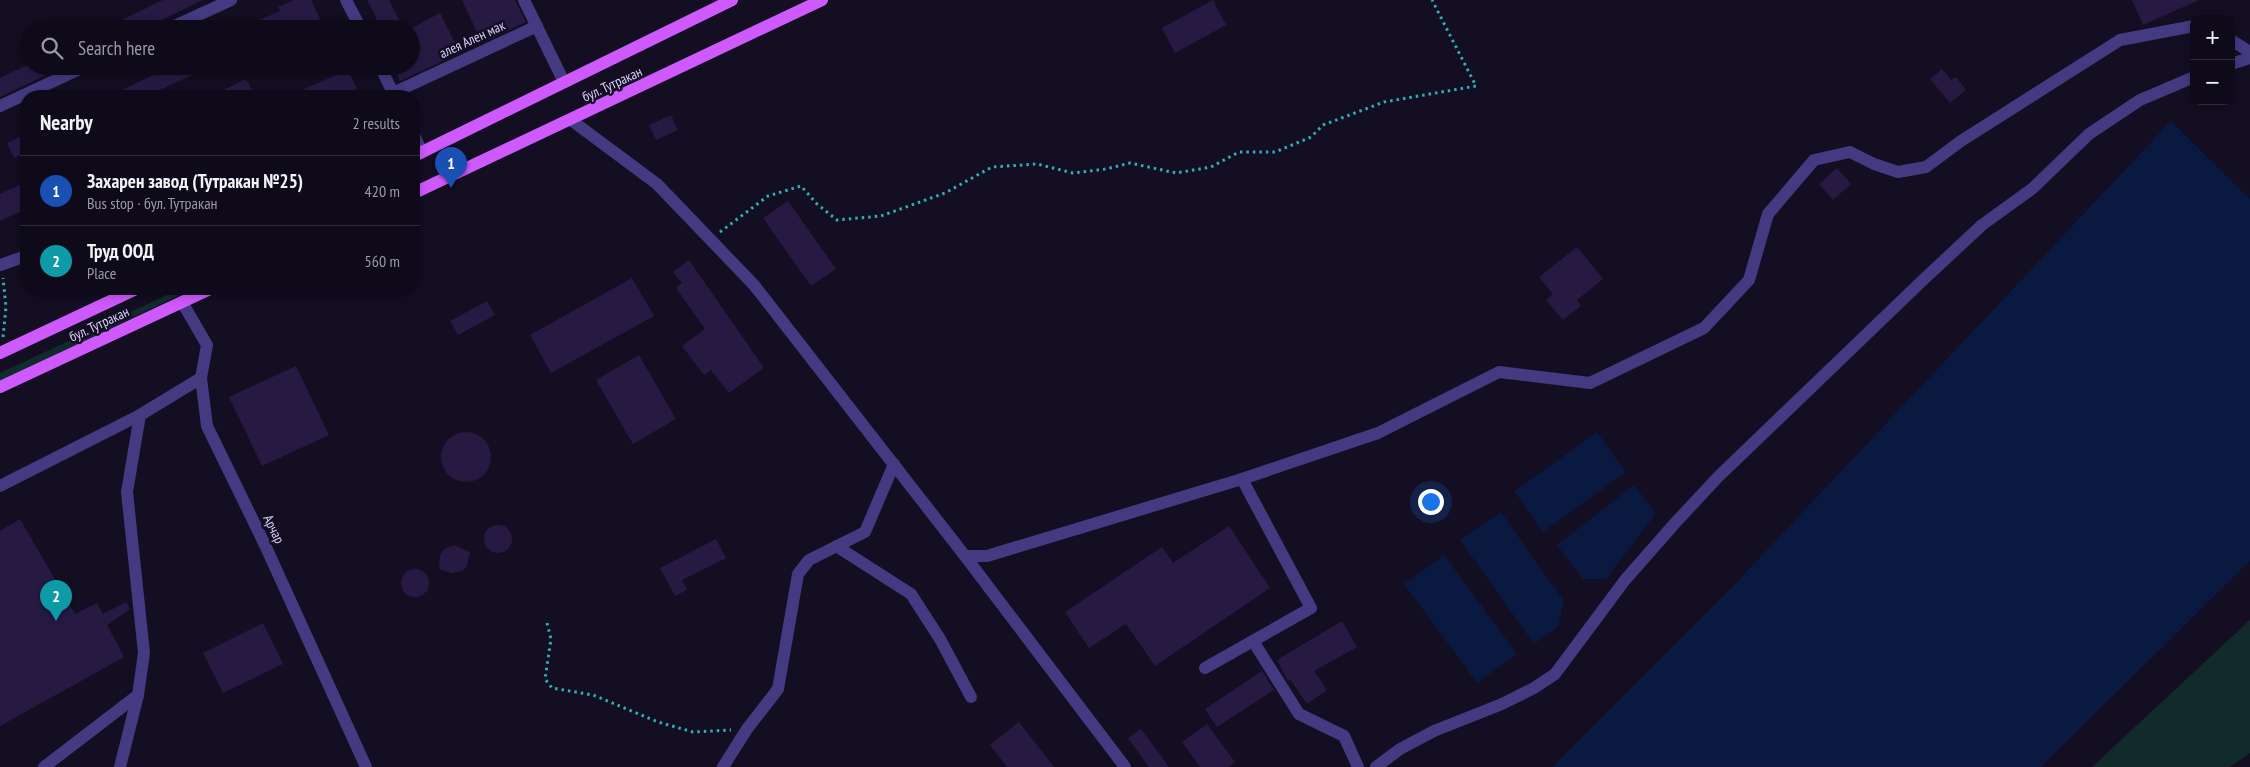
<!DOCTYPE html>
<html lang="en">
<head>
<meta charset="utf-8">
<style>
	body { margin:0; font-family:"PT Sans Narrow",sans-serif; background:#1c1827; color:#f1f3f6 }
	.controls { position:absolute; right:15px; top:15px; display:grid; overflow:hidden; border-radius:10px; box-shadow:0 2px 8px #0003 }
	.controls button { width:45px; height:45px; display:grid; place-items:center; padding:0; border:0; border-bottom:1px solid #2e2b39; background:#0e0a1a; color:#f1f3f6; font:25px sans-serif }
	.you { position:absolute; left:1430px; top:501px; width:18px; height:18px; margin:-12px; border:4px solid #fff; border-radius:50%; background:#1a73e8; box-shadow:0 0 0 8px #1a73e833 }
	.badge { display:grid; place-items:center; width:32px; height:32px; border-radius:50%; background:#ea580c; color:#fff; font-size:16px; font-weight:700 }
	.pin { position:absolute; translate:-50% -41px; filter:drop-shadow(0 1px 2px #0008) }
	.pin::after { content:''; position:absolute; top:26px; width:18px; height:15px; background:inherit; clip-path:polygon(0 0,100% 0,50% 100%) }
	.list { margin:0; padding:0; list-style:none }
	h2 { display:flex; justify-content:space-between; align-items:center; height:65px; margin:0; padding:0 20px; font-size:21px }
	h2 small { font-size:16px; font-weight:400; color:#9b9aa2 }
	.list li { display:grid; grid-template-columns:32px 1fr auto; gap:15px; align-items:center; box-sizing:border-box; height:70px; padding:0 20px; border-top:1px solid #2e2b39 }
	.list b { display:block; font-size:19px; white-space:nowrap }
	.list p { margin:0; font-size:16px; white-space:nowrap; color:#9b9aa2 }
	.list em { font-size:16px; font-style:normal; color:#9b9aa2 }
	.icon { flex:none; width:28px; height:28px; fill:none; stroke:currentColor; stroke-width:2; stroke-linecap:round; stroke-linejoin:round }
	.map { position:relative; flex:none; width:2250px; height:767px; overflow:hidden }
	.search { position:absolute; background:#0e0a1a; box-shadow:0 2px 8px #0003; left:20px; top:20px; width:400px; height:55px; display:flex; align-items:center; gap:12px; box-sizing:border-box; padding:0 18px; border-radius:28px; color:#9b9aa2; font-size:19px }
	.panel { position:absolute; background:#0e0a1a; box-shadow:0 2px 8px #0003; left:20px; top:90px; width:400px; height:205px; border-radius:20px }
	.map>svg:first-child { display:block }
	.green { fill:#112b2c }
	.water { fill:#0a193f }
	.building { fill:#261a43 }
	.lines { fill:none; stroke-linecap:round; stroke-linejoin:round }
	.path { stroke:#30afb3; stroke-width:3; stroke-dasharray:2.5 4; stroke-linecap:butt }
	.minor { stroke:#433a81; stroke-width:12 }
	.major { stroke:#ce59fd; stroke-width:12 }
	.labels { text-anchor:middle; stroke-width:5; stroke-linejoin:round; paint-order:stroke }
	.street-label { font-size:14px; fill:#d9d0fe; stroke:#130e22 }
</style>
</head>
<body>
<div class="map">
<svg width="2250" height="767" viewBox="0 0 2250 767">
	<rect width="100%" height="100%" fill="#130e22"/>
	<g class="green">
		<path d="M180,289H192L0,381V373Z"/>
		<path d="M2250,620V753L2230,767H2092Z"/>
	</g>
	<g class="water">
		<path d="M2171,121L2250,199V561L2041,767H1552L1731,588Z"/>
		<path d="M1597,432L1626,472L1543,532L1514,491Z"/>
		<path d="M1634,485L1656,513L1606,579H1583L1557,545Z"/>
		<path d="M1501,512L1564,601L1558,627L1534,644L1460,540Z"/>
		<path d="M1444,555L1517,654L1477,683L1404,584Z"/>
	</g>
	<g class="building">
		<path d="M163,0H203L143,29H103Z"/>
		<path d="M294,0H311L325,29H238L280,11L278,7Z"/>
		<path d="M367,0H389L404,29H369L367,24L377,19Z"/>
		<path d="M462,0H515L526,22L482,43Z"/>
		<path d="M1213,0L1226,25L1175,53L1162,28Z"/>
		<path d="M2132,0H2199L2143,25Z"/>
		<path d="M440,13L460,53L400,81L392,66H411V52L420,48L410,29Z"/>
		<path d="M25,66H65L0,97V78Z"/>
		<path d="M173,66H211L147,96H109Z"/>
		<path d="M1942,69L1951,80L1956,77L1966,90L1950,103L1930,79Z"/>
		<path d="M348,70L360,96H288Z"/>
		<path d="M246,79L255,96H211Z"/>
		<path d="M671,115L678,130L656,140L649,125Z"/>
		<path d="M26,134V152L14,158L7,143Z"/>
		<path d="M1837,168L1851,184L1833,200L1819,184Z"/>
		<path d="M26,182V209L0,221V194Z"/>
		<path d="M788,201L836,269L811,286L763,218Z"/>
		<path d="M1577,247L1603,279L1577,300L1581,306L1563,320L1546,300L1553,294L1539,277Z"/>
		<path d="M689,260L764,368L729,393L711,370L704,375L682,346L705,329L676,288L682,283L673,272Z"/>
		<path d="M632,278L654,316L551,373L530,335Z"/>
		<path d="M487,301L495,315L458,335L450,321Z"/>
		<path d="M639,355L676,419L633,444L596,380Z"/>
		<path d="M296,366L329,435L262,466L229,397Z"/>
		<circle cx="466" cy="457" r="25"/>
		<path d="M20,519L75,614L97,603L103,614L126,602L130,609L107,625L124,657L0,726V531Z"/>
		<circle cx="498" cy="539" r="14"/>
		<path d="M1229,526L1270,588L1155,666L1126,624L1089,648L1065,612L1162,547L1173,563Z"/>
		<path d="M716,539L726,558L682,580L687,590L675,596L660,568Z"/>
		<path d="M454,545L470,552L467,566L462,571L452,573L439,569L440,556L443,550Z"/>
		<circle cx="415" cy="583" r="14"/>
		<path d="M1342,621L1357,647L1314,671L1327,690L1307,704L1290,679L1288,681L1277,660Z"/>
		<path d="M263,623L283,664L223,693L203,653Z"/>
		<path d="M1262,671L1274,690L1217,727L1205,709Z"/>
		<path d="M1019,722L1054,767H1007L990,745Z"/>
		<path d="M1207,724L1235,762L1228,767H1200L1182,742Z"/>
		<path d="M1141,729L1169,767H1149L1128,738Z"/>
	</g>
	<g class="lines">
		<g class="path">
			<path d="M720,232L768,196L801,186L817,204L837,220L881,216L945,193L992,167L1037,164L1073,173L1106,169L1130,163L1176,173L1211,167L1239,152H1275L1311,137L1323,125L1384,102L1476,86L1432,0"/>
			<path d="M3,337L6,307L3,278"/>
			<path d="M547,623L551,639L545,679L552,688L593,695L658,722L693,732L731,730"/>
		</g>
		<g class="minor">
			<path d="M346,0L361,29"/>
			<path d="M524,0L564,82"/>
			<path d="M168,29L231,0"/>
			<path d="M2231,40L2250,52"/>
			<path d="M2231,64L2250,58"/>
			<path d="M380,66L393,93L537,26"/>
			<path d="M0,106L86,66"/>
			<path d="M571,120L657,184L754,285L965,556H987L1242,479L1378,433L1499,372L1590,383L1704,328L1749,280L1768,214L1814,160L1850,152L1874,164L1898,172L1926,167L1961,141L2120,40L2194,26"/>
			<path d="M414,135L422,152"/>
			<path d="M0,265L26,256"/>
			<path d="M182,302L207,345L201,378L207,426L265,545L366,767"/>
			<path d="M0,486L140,415"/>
			<path d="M836,546L911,594L940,639L971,697"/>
			<path d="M965,556L1125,767"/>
			<path d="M1253,641L1299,714L1344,736L1358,767"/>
			<path d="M1205,668L1311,608L1242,479"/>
			<path d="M44,767L138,695L144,653L127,492L140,415L201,378"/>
			<path d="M120,767L138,695"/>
			<path d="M723,767L747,729L778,689L798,574L809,560L865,532L894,464"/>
			<path d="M1376,767L1400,749L1434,731L1502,704L1534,688L1555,674L1625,580L1676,522L1718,477L1923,280L1982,225L2033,188L2089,134L2140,100L2194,77"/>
		</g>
		<g class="major">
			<path d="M414,156L732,0"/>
			<path d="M414,193L822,0"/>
			<path d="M0,353L136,289"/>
			<path d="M0,387L210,289"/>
		</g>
	</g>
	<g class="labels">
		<g class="street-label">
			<text transform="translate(472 39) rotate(-25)" y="5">алея Ален мак</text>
			<text transform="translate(612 84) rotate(-25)" y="5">бул. Тутракан</text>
			<text transform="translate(99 324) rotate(-25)" y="5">бул. Тутракан</text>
			<text transform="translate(274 529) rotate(64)" y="5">Арчар</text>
		</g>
	</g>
</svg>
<div class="controls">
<button>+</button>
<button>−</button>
</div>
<div class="you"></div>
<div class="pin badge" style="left:451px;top:188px;background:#1a4fb4">1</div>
<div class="pin badge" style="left:56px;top:621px;background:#0f9aa8">2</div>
<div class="search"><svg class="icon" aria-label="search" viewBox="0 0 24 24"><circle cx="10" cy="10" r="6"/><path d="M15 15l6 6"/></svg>Search here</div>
<section class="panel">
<h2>Nearby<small>2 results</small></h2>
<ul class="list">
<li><span class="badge" style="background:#1a4fb4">1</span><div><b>Захарен завод (Тутракан №25)</b><p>Bus stop · бул. Тутракан</p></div><em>420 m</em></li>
<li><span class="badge" style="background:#0f9aa8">2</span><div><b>Труд ООД</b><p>Place</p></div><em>560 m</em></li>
</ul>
</section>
</div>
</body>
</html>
